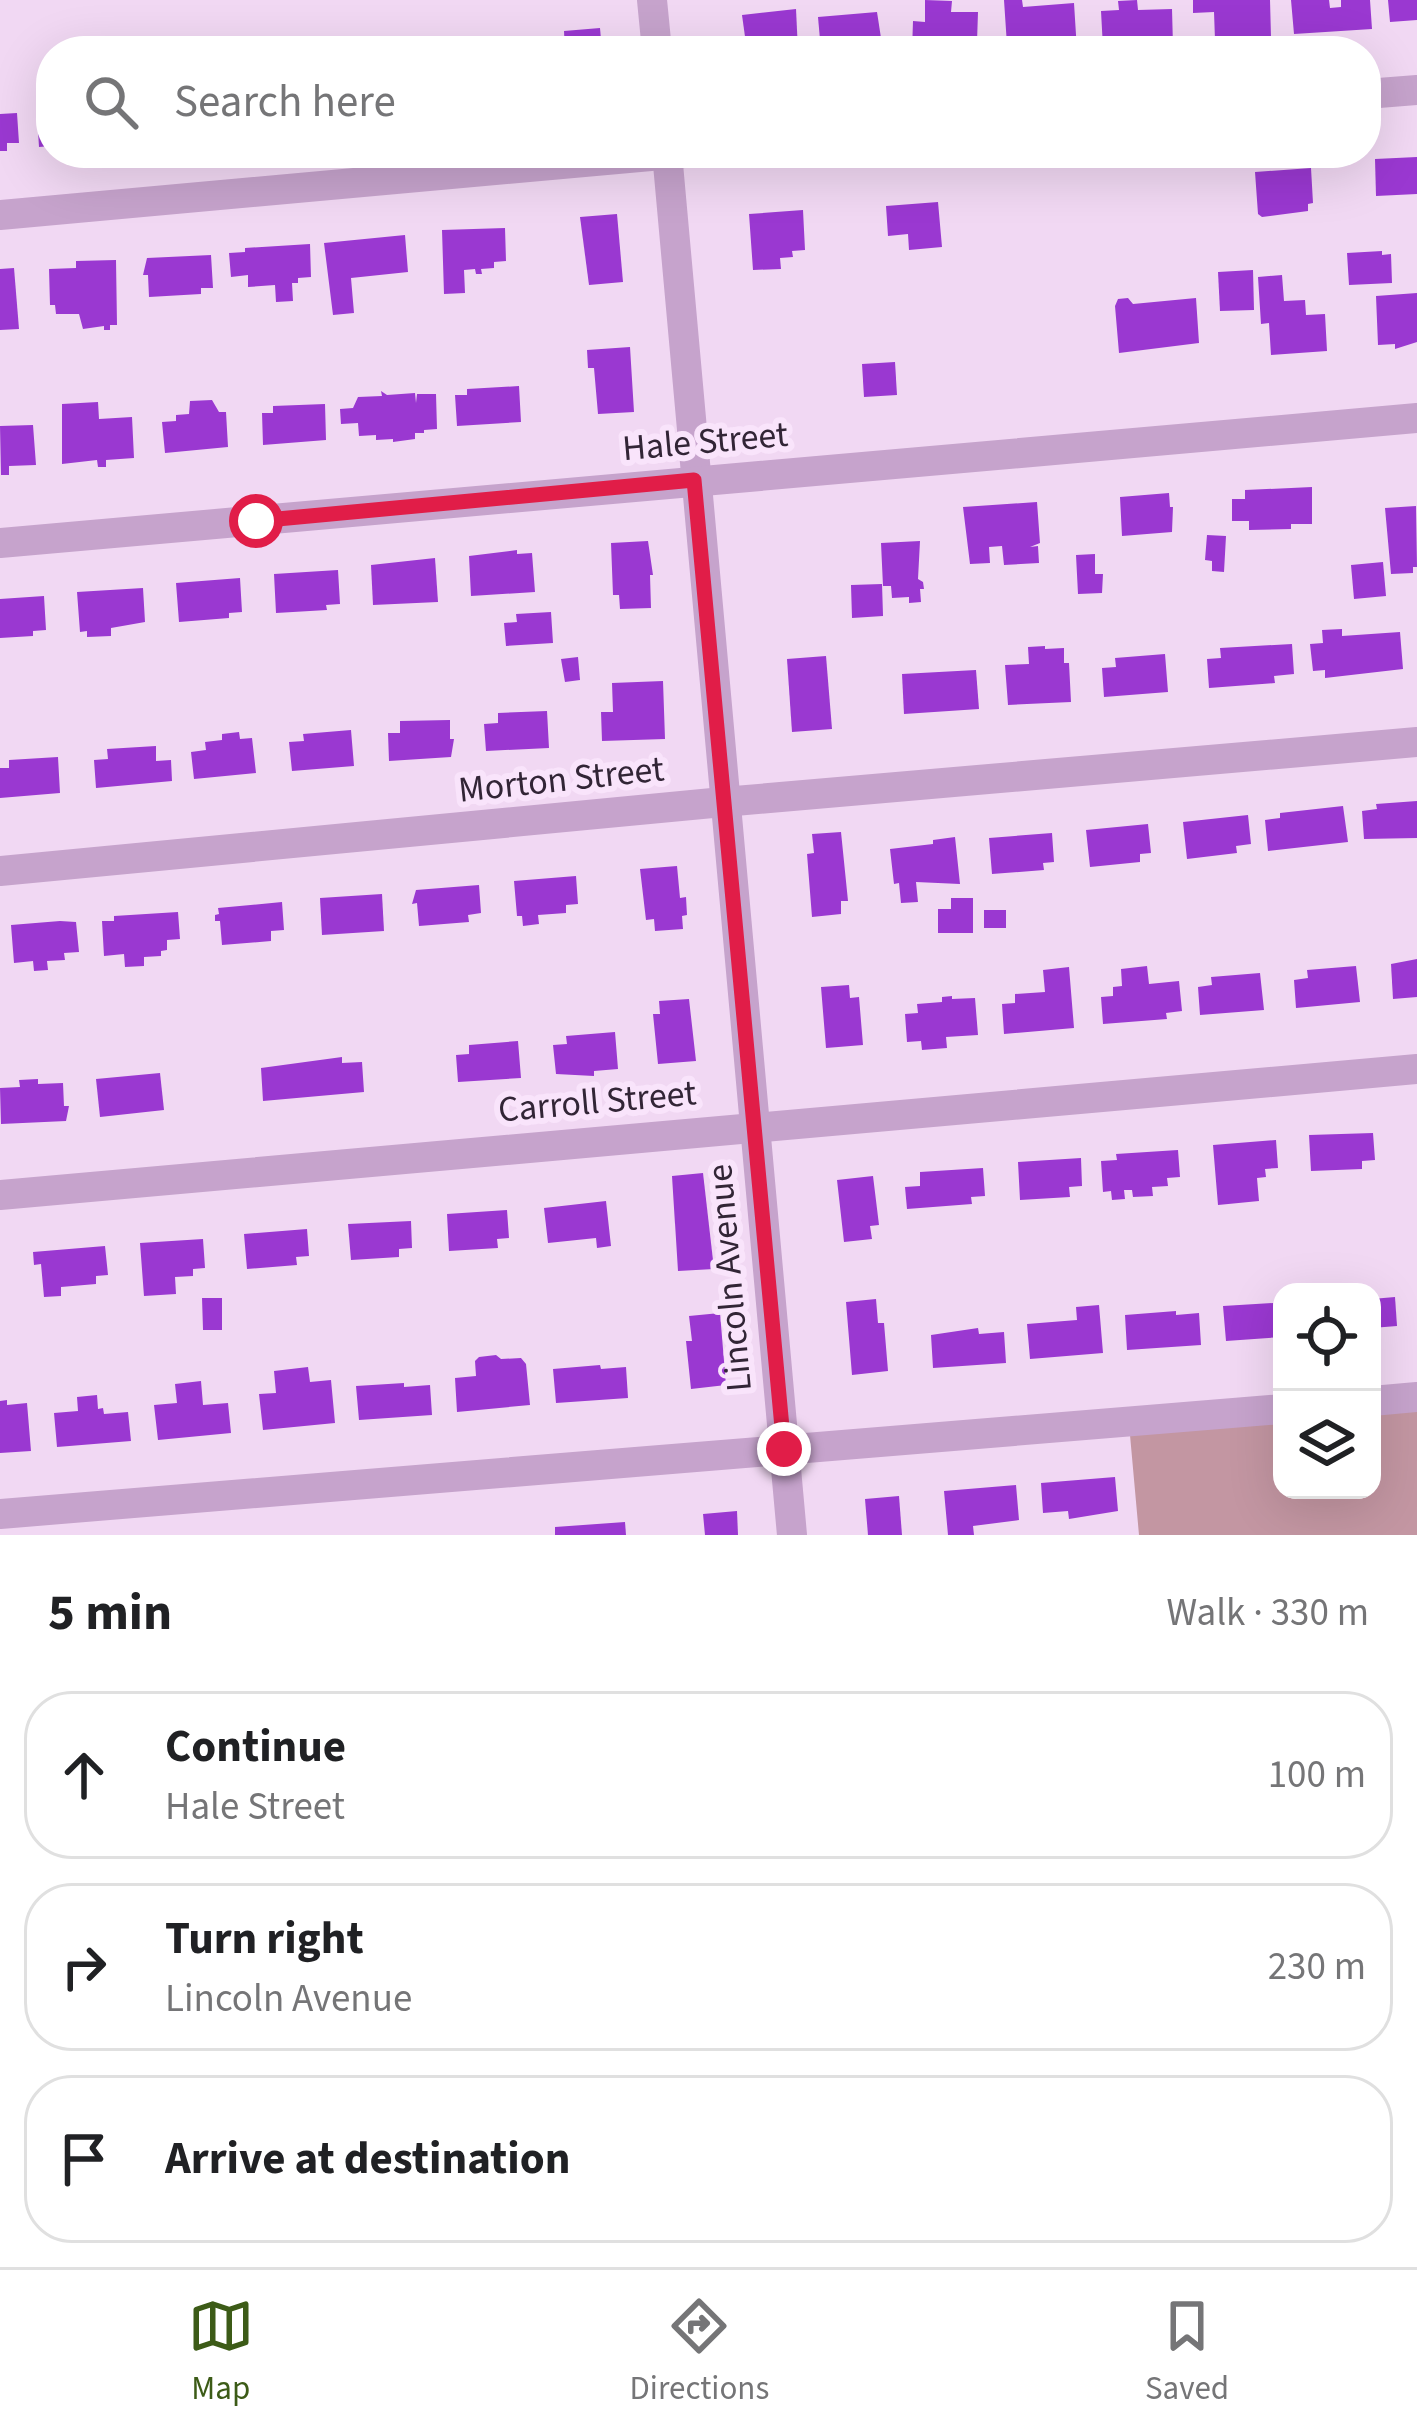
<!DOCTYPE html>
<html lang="en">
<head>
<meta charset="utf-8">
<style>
	body { margin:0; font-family:"Source Sans 3",sans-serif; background:#f6f6f6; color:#202124 }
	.controls { position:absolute; right:36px; bottom:36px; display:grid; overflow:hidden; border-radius:24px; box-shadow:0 12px 48px #0002 }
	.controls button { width:108px; height:108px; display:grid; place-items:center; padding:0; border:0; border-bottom:3px solid #e0e0e0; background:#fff; color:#202124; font:60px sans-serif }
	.stop { position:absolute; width:36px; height:36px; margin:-27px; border:9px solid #e11d48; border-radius:50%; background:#fff }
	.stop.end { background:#e11d48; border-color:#fff; box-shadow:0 3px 12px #0008 }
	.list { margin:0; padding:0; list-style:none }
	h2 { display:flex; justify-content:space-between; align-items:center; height:156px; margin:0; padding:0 48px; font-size:51px }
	h2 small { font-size:39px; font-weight:400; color:#757577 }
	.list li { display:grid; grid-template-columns:78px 1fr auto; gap:36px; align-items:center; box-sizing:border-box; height:168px; margin:0 24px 24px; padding:0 24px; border:3px solid #e0e0e0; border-radius:48px }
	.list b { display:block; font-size:45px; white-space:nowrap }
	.list p { margin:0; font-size:39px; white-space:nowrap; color:#757577 }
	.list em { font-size:39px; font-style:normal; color:#757577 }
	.icon { flex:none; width:66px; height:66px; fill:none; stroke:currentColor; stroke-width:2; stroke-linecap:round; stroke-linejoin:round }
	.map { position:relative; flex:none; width:1417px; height:1535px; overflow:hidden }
	.search { position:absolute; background:#fff; box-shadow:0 12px 48px #0002; left:36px; right:36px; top:36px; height:132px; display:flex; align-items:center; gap:30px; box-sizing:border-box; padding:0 42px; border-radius:48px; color:#757577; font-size:45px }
	.sheet { height:732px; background:#fff }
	nav { display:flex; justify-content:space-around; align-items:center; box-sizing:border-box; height:168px; border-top:3px solid #e0e0e0; background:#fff; font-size:33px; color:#757577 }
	nav a { display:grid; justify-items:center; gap:6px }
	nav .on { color:#3c5b17 }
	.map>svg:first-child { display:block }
	.green { fill:#c396a2 }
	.building { fill:#9a38d1 }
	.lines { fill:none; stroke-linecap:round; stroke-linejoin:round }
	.minor { stroke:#c6a3cc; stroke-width:30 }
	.route { stroke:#e11d48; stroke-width:15 }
	.labels { text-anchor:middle; stroke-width:12; stroke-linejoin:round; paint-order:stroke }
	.street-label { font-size:36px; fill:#322536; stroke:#f9e4fb }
</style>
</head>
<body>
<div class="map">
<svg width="1417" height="1535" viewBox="0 0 1417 1535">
	<rect width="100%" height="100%" fill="#f1d8f3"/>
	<path class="green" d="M1417,1408V1535H1139L1130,1435L1282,1421V1490H1372V1412Z"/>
	<g class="building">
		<path d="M925,0L952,1L951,12H978L977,42H982V51H912L913,21L925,22Z"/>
		<path d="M1004,0H1022L1023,7L1074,3L1077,51H1049V43L1007,45Z"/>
		<path d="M1137,0L1138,10L1172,9L1173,46L1103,48L1101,11L1119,10L1118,1Z"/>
		<path d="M1193,0H1270L1271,37L1241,38L1242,51H1232L1231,39L1215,40L1214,12L1193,13Z"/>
		<path d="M1291,0H1329L1330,8L1341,7V0H1370L1372,29L1294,34Z"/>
		<path d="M1388,0H1417V20L1390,22Z"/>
		<path d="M796,9L798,51H747L742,15Z"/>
		<path d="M877,12L883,51H821L818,17Z"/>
		<path d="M600,28L602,51H565L564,31Z"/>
		<path d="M51,97V146L39,147L36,98Z"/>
		<path d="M17,113L19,143H7V151H0V114Z"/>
		<path d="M1417,157V194L1376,196L1375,159Z"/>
		<path d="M1311,168L1313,203L1308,204V211L1262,217L1258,214L1255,172Z"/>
		<path d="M938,202L942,247L909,250L908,234L888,236L886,206Z"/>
		<path d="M803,210L805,250L792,251L793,257L780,258L781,269L753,270L749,214Z"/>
		<path d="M617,214L623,282L589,285L580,217Z"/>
		<path d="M505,228L506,261L494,262V268L481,269L482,274H476L475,269L464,270L465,293L444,294L442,230Z"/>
		<path d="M405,235L408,272L351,278L354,313L333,315L324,243Z"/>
		<path d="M310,244L311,277L298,278V283H292L293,301L276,302L275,285L248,287V275L231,277L229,253L245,252V248Z"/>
		<path d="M1382,251V255L1391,254L1392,283L1349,285L1347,253Z"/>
		<path d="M211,255L213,288H201V294L149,297L148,275H143L147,258Z"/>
		<path d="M116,260L117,325H110V330H104V326L83,329L79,314H56L55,305H50L49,269L76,268V261Z"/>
		<path d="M14,268L19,329L0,330V269Z"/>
		<path d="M1253,270L1254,310L1220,311L1218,272Z"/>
		<path d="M1282,275L1284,301L1305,300L1306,315L1325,314L1327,351L1271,355L1269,323L1261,324L1258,277Z"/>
		<path d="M1417,293V342L1395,349V344L1378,345L1376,296Z"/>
		<path d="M1128,298L1133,304L1196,298L1199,343L1119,353L1115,306L1118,299Z"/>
		<path d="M630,347L634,412L598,414L594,368H588L587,350Z"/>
		<path d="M895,362L897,395L864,397L862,364Z"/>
		<path d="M519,386L521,422L457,426L455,395H467V389Z"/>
		<path d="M381,391L387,395L415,393L416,403L417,394H436L437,429L424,430V433H415V439L393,442V439L376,440V435L359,436L358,423L341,424L340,409L353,408L358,397L382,396Z"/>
		<path d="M212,400L219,412H226L228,447L165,453L162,422L176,421V415L189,414L190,401Z"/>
		<path d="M98,402L99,419L132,417L134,458L106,460V467H98L97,460L62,464V404Z"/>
		<path d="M325,404L326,440L263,445L262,413H273V406Z"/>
		<path d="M33,425L36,465L9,466V475H1L0,426Z"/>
		<path d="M1312,487V524H1291V529L1249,530V521H1232V499H1245V490Z"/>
		<path d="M1169,493L1170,507H1173L1172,532L1122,536L1120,497Z"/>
		<path d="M1037,502L1040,543L1030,547L1038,546L1039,563L1004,565L1002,546L989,547L990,563L970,564L963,507Z"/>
		<path d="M1416,506L1417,567H1413V573L1391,574L1385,508Z"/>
		<path d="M1207,535L1226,536L1224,572L1212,571V561L1205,560Z"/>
		<path d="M648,541L653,575H650L651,608L620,609L619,595H613L611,543Z"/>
		<path d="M920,541L918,579L923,582L924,589H920L921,602L909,603V597L892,598L891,586H883L881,543Z"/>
		<path d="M517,550V554L532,553L535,592L471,596L469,556Z"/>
		<path d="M1095,554V574H1103L1102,593L1078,594L1076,555Z"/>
		<path d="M435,558L438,602L373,605L371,565Z"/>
		<path d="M1383,562L1386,596L1354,599L1351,565Z"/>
		<path d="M338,570L340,604L326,605L327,610L276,613L274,574Z"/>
		<path d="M240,578L242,612L229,613V618L179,622L176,583Z"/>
		<path d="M882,584L883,616L852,618L851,585Z"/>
		<path d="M143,588L145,622L111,628V636L87,637V631L80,632L77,592Z"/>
		<path d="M44,596L46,630L33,631V636L0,638V599Z"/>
		<path d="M551,612L553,643L506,646L504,623L517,622L516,614Z"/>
		<path d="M1342,629V636L1400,632L1403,669L1325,678V670L1313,671L1310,644L1323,643L1322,630Z"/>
		<path d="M1292,644L1294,674L1274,676L1275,683L1209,688L1207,659L1221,658L1220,648Z"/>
		<path d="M1045,646V649L1064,648V663H1069L1071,702L1008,705L1005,665L1029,664L1028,647Z"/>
		<path d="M1165,654L1168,692L1104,697L1102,668L1116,667L1115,658Z"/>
		<path d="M826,656L832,729L792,732L787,659Z"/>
		<path d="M578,657L580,680L565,682L561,659Z"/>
		<path d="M976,670L979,709L904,714L902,674Z"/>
		<path d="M663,681L665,739L602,741L601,712H613L612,683Z"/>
		<path d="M547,711L549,748L486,751L484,724L498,723V713Z"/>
		<path d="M450,720V739H454L451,757L389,761L388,733H400V721Z"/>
		<path d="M351,730L354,766L292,771L289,742L304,741L303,734Z"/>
		<path d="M239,732L240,739L252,738L256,773L194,779L191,752L206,750L205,742L222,740V734Z"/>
		<path d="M156,746V761L171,760L172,781L96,788L94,760L108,759L107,749Z"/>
		<path d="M58,757L60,793L0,798V768H9V760Z"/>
		<path d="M1417,801V838L1364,839L1362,811L1377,809L1376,804Z"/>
		<path d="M1343,806L1348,842L1268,851L1265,820L1280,818V813Z"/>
		<path d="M1248,815L1251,844L1236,846L1237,853L1187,859L1183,822Z"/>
		<path d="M1148,824L1151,853L1140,854V862L1090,867L1086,830Z"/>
		<path d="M841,832L848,901H841V914L812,917L807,854L814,853L812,834Z"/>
		<path d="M1052,833L1054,862L1043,863L1044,870L992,874L989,838Z"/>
		<path d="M955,837L960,884L916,882L918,902L901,903L899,883L894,884L890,849L933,844V840Z"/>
		<path d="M677,866L680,898L686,897L687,915L682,916L683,929L655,931L654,919L646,920L640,869Z"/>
		<path d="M576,876L578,904L566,905V913L538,915L539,924L523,926L522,916H517L514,881Z"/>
		<path d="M479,885L481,913L468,915L469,922L419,926L417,903L412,904L416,890Z"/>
		<path d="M382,894L384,931L322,935L320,898Z"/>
		<path d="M951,898H973V933H938V909H951Z"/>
		<path d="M282,902L284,930L271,931V941L222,945L220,921H215V915L219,914L218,908Z"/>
		<rect x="984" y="910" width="22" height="18"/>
		<path d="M178,912L180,939L167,940V950L161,951V956L144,957V966L125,967L124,954L104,956L102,921H114V916Z"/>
		<path d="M60,921L76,922L79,952L64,953L65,960L47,961L48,970L34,971L33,961L14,963L11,925Z"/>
		<path d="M1417,959V997L1393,999L1391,964Z"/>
		<path d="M1147,966L1149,984L1179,981L1182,1011L1166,1013L1167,1019L1103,1024L1101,997L1113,996V987L1122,986L1121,969Z"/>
		<path d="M1356,966L1360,1002L1296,1008L1294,980L1308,978L1307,970Z"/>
		<path d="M1069,967L1074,1028L1004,1034L1002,1004L1015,1003V994L1045,992L1043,970Z"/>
		<path d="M1260,973L1264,1010L1200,1015L1198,987L1212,985L1211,977Z"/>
		<path d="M849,985L850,998L859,997L863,1045L826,1048L821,987Z"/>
		<path d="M952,996V999L975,998L978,1035L946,1037L947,1048L922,1050L921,1041L907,1042L905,1014L918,1013L917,1004L942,1002V997Z"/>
		<path d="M689,999L696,1061L658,1064L653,1014H660L659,1001Z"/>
		<path d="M615,1032L618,1069L594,1071V1076L556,1074L553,1045L567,1044L566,1036Z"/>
		<path d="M518,1041L521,1078L458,1082L456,1055L469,1054V1045Z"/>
		<path d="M342,1057V1063L362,1062L364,1092L263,1101L261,1068Z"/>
		<path d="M160,1073L164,1110L100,1117L96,1079Z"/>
		<path d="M38,1079V1084L63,1083L64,1106H69L66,1121L1,1124L0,1088L20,1087L19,1080Z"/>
		<path d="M1373,1133L1375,1160L1362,1161V1169L1311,1171L1309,1135Z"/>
		<path d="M1276,1140L1278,1168L1265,1169L1266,1177L1257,1178L1259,1201L1218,1205L1213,1145Z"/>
		<path d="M1178,1150L1180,1177L1167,1178L1168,1186L1152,1187L1153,1196L1133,1197L1132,1190H1124L1125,1199L1112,1200L1111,1191L1103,1192L1101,1161L1117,1160L1116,1154Z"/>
		<path d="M1081,1158L1082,1186L1069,1187L1070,1197L1020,1200L1018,1162Z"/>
		<path d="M983,1168L985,1196L971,1197L972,1204L907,1209L905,1187L920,1186V1172Z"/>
		<path d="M703,1173L714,1269L678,1271L672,1176Z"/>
		<path d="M873,1176L879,1225L870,1226L872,1239L844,1242L837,1180Z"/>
		<path d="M606,1201L611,1246L597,1248L596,1238L548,1243L544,1208Z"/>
		<path d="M507,1210L509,1238L497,1239L498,1248L449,1251L447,1214Z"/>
		<path d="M411,1221L412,1248L399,1249V1257L351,1260L348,1224Z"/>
		<path d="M307,1229L309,1256L296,1257L297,1265L247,1269L244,1234Z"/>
		<path d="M203,1239L205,1268L193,1269V1276L175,1277L176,1294L144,1296L140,1243Z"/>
		<path d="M105,1246L108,1275L96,1276V1284L61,1287V1296L44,1297L41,1264L34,1265L33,1252Z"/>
		<path d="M1395,1297L1397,1326L1372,1328V1299Z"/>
		<path d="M202,1298H222V1330H203Z"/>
		<path d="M876,1299L878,1323H884L888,1371L852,1375L846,1302Z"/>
		<path d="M1273,1303V1307L1282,1306V1337L1226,1341L1223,1306Z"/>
		<path d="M1099,1305L1103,1353L1030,1359L1027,1324L1077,1320L1076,1307Z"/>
		<path d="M1176,1311V1315L1199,1313L1201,1345L1127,1350L1125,1315Z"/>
		<path d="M720,1313L726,1385L691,1389L686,1341H692L689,1316Z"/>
		<path d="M978,1328L979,1334L1004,1332L1006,1363L933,1368L931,1335Z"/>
		<path d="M496,1355L501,1359L521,1358L526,1364L530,1405L457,1412L455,1378L476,1376L475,1361L479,1357Z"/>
		<path d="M600,1365L601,1369L626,1367L628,1398L556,1403L553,1369Z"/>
		<path d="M308,1367L310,1382L331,1380L335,1423L263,1430L259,1394L276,1393L274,1371Z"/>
		<path d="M201,1381L203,1405L228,1403L231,1433L158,1440L154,1405L177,1403L175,1384Z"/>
		<path d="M404,1383V1387L430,1385L432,1415L359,1420L356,1386Z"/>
		<path d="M97,1395L98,1409L103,1408L104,1414L128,1412L131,1441L57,1447L54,1413L78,1411L77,1397Z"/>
		<path d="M7,1400V1405L27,1403L31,1451L0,1453V1401Z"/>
		<path d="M1115,1477L1118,1511L1069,1519L1068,1511L1043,1513L1041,1483Z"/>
		<path d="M1016,1485L1019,1520L973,1526L974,1535H948L944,1491Z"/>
		<path d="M899,1496L902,1535H868L865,1499Z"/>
		<path d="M737,1511L738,1535H705L703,1514Z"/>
		<path d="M625,1522L626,1535H555V1527Z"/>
	</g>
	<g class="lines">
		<g class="minor">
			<path d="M652,0L657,51"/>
			<path d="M1366,94L1417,90"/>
			<path d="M667,153L792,1535"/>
			<path d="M0,215L684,153"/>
			<path d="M0,543L1417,418"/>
			<path d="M0,871L723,802L1417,742"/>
			<path d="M0,1195L1417,1069"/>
			<path d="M1372,1401L1417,1397"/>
			<path d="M0,1514L1282,1409"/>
		</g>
	</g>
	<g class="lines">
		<path class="route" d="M256,521L694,480L784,1449"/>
	</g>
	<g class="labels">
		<g class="street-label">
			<text transform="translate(705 440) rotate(-5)" y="13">Hale Street</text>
			<text transform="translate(561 778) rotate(-6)" y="13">Morton Street</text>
			<text transform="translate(597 1100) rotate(-5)" y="13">Carroll Street</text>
			<text transform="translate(728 1278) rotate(-95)" y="13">Lincoln Avenue</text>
		</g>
	</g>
</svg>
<div class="controls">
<button><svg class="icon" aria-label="locate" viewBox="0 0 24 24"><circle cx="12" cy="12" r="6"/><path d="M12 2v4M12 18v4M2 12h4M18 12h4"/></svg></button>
<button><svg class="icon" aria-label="layers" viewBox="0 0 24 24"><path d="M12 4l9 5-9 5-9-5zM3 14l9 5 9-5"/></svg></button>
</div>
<div class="stop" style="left:256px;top:521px"></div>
<div class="stop end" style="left:784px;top:1449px"></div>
<div class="search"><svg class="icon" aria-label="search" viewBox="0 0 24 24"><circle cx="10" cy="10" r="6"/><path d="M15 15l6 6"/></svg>Search here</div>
</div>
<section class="sheet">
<h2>5 min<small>Walk · 330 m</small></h2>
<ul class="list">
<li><svg class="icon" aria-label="ahead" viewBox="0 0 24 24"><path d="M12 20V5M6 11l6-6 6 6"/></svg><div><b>Continue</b><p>Hale Street</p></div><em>100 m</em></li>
<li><svg class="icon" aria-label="right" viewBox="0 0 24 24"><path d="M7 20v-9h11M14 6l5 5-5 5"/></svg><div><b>Turn right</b><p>Lincoln Avenue</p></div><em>230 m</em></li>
<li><svg class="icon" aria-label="arrive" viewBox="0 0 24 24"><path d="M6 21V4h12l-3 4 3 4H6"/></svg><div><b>Arrive at destination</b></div></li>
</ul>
</section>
<nav>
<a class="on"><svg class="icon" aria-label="map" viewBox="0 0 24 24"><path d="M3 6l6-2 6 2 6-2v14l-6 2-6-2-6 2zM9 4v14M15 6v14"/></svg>Map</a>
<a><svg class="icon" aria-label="directions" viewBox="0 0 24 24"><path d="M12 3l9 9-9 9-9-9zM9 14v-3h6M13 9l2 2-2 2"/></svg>Directions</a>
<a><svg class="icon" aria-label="saved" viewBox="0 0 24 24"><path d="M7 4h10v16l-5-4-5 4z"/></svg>Saved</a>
</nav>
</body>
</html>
